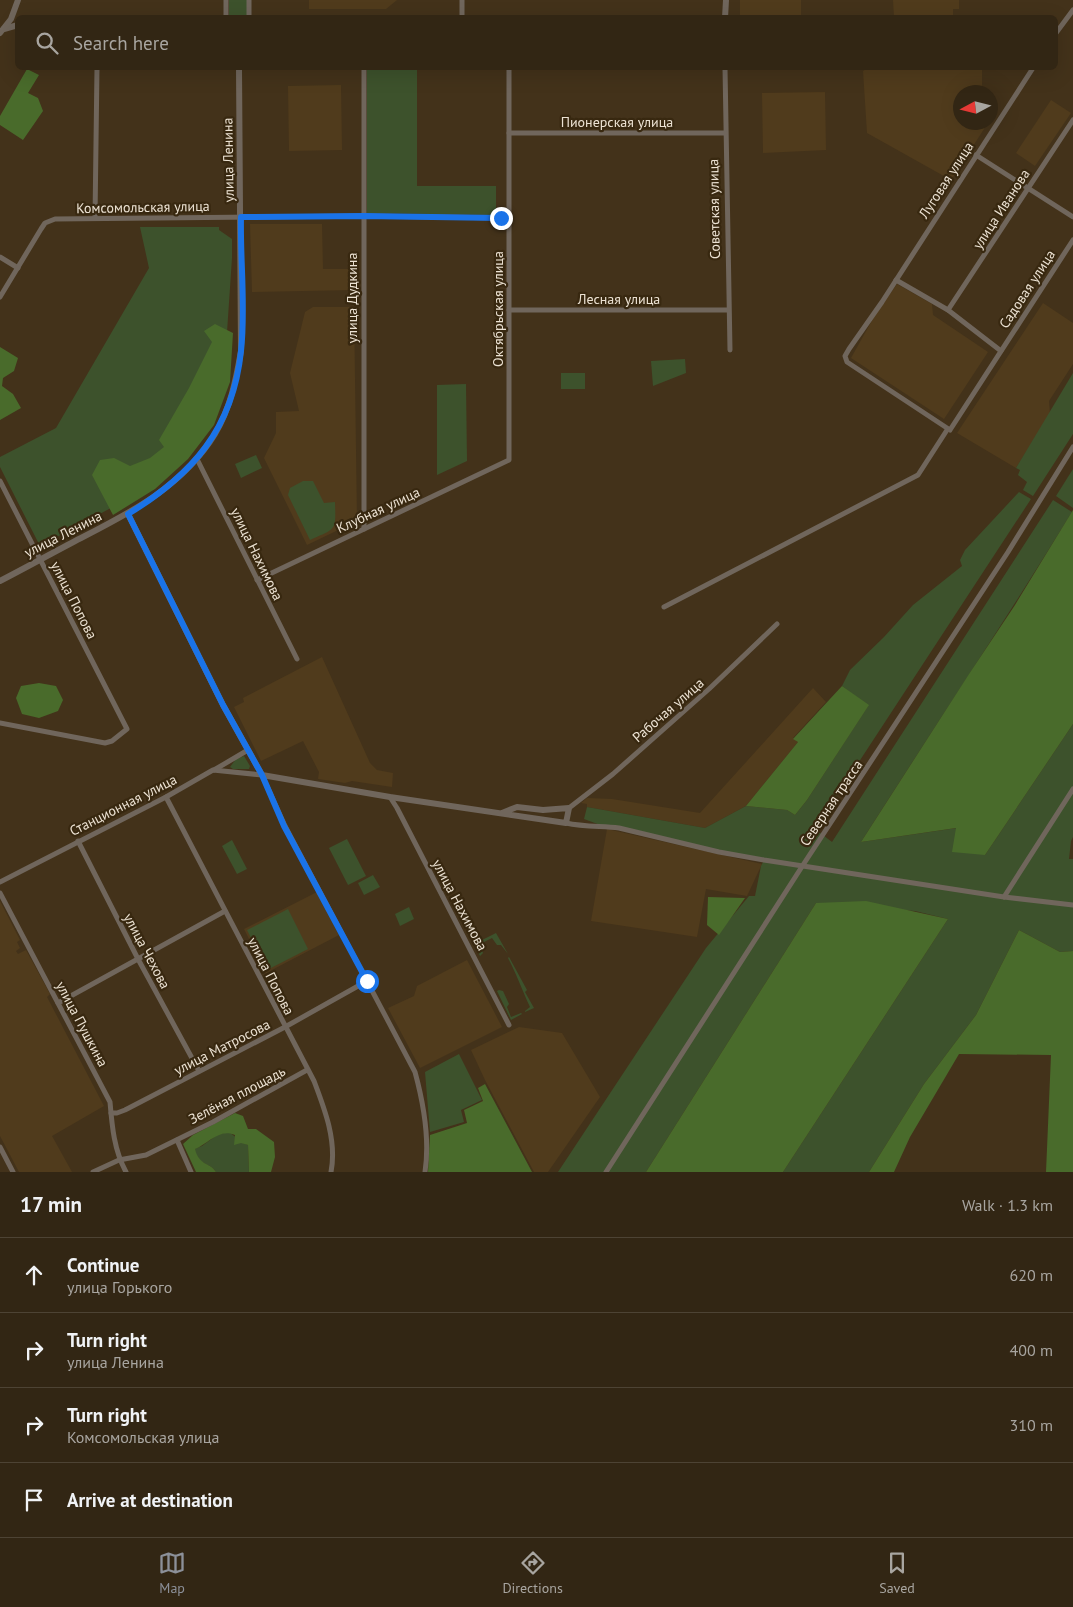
<!DOCTYPE html>
<html lang="en">
<head>
<meta charset="utf-8">
<style>
	body { margin:0; font-family:"PT Sans",sans-serif; background:#3a2e1d; color:#f1f3f6 }
	.compass { position:absolute; left:953px; top:85px; width:45px; height:45px; border-radius:50%; background:#322614; box-shadow:0 5px 20px #0002; rotate:263deg }
	.stop { position:absolute; width:15px; height:15px; margin:-11px; border:4px solid #1a73e8; border-radius:50%; background:#fff }
	.stop.end { background:#1a73e8; border-color:#fff; box-shadow:0 1px 5px #0008 }
	.list { margin:0; padding:0; list-style:none }
	h2 { display:flex; justify-content:space-between; align-items:center; height:65px; margin:0; padding:0 20px; font-size:21px }
	h2 small { font-size:16px; font-weight:400; color:#a8a5a0 }
	.list li { display:grid; grid-template-columns:32px 1fr auto; gap:15px; align-items:center; box-sizing:border-box; height:75px; padding:0 20px; border-top:1px solid #4d4334 }
	.list b { display:block; font-size:19px; white-space:nowrap }
	.list p { margin:0; font-size:16px; white-space:nowrap; color:#a8a5a0 }
	.list em { font-size:16px; font-style:normal; color:#a8a5a0 }
	.icon { flex:none; width:28px; height:28px; fill:none; stroke:currentColor; stroke-width:2; stroke-linecap:round; stroke-linejoin:round }
	.map { position:relative; flex:none; width:1073px; height:1172px; overflow:hidden }
	.search { position:absolute; background:#322614; box-shadow:0 5px 20px #0002; left:15px; right:15px; top:15px; height:55px; display:flex; align-items:center; gap:12px; box-sizing:border-box; padding:0 18px; border-radius:8px; color:#a8a5a0; font-size:19px }
	.sheet { height:365px; background:#322614 }
	nav { display:flex; justify-content:space-around; align-items:center; box-sizing:border-box; height:70px; border-top:1px solid #4d4334; background:#322614; font-size:14px; color:#a8a5a0 }
	nav a { display:grid; justify-items:center; gap:2px }
	nav .on { color:#8c9099 }
	.map>svg:first-child { display:block }
	.built { fill:#503b1c }
	.green { fill:#3d522c }
	.forest { fill:#496b2b }
	.lines { fill:none; stroke-linecap:round; stroke-linejoin:round }
	.minor { stroke:#70665c; stroke-width:5 }
	.tertiary { stroke:#70665c; stroke-width:6 }
	.route { stroke:#1a73e8; stroke-width:6 }
	.labels { text-anchor:middle; stroke-width:4.5; stroke-linejoin:round; paint-order:stroke }
	.street-label { font-size:14px; fill:#ece2d3; stroke:#382810 }
</style>
</head>
<body>
<div class="map">
<svg width="1073" height="1172" viewBox="0 0 1073 1172">
	<rect width="100%" height="100%" fill="#43321a"/>
	<g class="built">
		<path d="M309,0H397L386,9H309Z"/>
		<rect x="740" y="0" width="61" height="15"/>
		<path d="M893,0H959V9H953V17H894Z"/>
		<path d="M868,68H982V92H960V122L983,123L984,129L951,180L867,133L863,71Z"/>
		<path d="M341,85L342,150L289,151L288,86Z"/>
		<path d="M825,92L826,150L763,153L762,93Z"/>
		<path d="M1051,100L1071,113L1035,166L1016,153Z"/>
		<path d="M250,224H322L323,269H354V290L252,292Z"/>
		<path d="M897,284L932,304L933,315L988,352L944,419L851,358L874,317Z"/>
		<path d="M1043,303L1073,323V364L1049,401L1050,414L1016,468L957,433Z"/>
		<path d="M313,307H354L357,521L307,545L264,458L276,433V412L299,411L290,373L305,312Z"/>
		<path d="M322,657L370,763L377,770L393,773L392,787L352,781L345,783L318,779L319,772L303,741L261,761L234,707L244,702L243,698Z"/>
		<path d="M813,688L826,702L793,738L798,742L746,806L705,828L587,807V804L581,803L587,798L612,799L700,813Z"/>
		<path d="M607,829L762,864L747,896L706,889L697,937L591,921Z"/>
		<path d="M317,892L339,935L266,973L244,929Z"/>
		<path d="M0,901L20,940L17,942L20,948L16,951L18,954L26,950L50,994L47,997L104,1106L52,1136L72,1172H19L0,1136Z"/>
		<path d="M467,960L502,1027L420,1068L388,1008L414,996L417,986Z"/>
		<path d="M519,1027L562,1033L600,1097L548,1172H534L485,1080L471,1050Z"/>
	</g>
	<g class="green">
		<rect x="229" y="0" width="18" height="15"/>
		<path d="M367,68H417V186H496V215L367,213Z"/>
		<path d="M140,227H219V230L232,239V258L224,377L122,502L40,546L0,467V457L56,428L149,268Z"/>
		<path d="M685,359L686,373L653,386L651,361Z"/>
		<rect x="561" y="373" width="24" height="16"/>
		<path d="M1073,373V434L1033,496L1023,490L1027,482L1018,475L1020,470L1016,468Z"/>
		<path d="M466,384L467,461L437,475V385Z"/>
		<path d="M256,455L262,468L241,478L235,464Z"/>
		<path d="M1073,469V508L1056,496Z"/>
		<path d="M303,481H313L324,503L335,502C336,532 336,528 310,540L288,495L290,488Z"/>
		<path d="M1019,492L1031,499L815,829L832,842L1053,500L1072,512C1004,623 931,732 861,842L957,828L985,855L1073,724V837L1071,841L1069,859H1073V951L1060,952L1019,930L976,1015L924,1084L869,1172H783L948,919L915,911L816,903L646,1172H558L706,948L749,896H755L761,866L764,860L603,826L584,819L587,807L705,828L746,806L787,810L795,815L807,800L868,706L842,686L850,670L884,637L913,605L962,566L960,560L965,550Z"/>
		<path d="M244,756L250,766L249,769H233L230,767L236,759Z"/>
		<path d="M347,839L366,876L348,885L329,848Z"/>
		<path d="M232,840L247,869L237,874L222,846Z"/>
		<path d="M373,875L380,887L364,895L358,883Z"/>
		<path d="M409,907L414,919L400,926L395,914Z"/>
		<path d="M288,909L308,949L267,970L247,930Z"/>
		<path d="M496,933L508,954L501,945H497L492,938L480,944L483,953L480,956L474,944Z"/>
		<path d="M509,957L527,990L525,992L534,1008L525,1012V1011L530,1007C522,990 517,975 508,958Z"/>
		<path d="M499,990L503,991L509,1004L507,1007L511,1017L521,1013L522,1014L511,1020L497,991Z"/>
		<path d="M459,1054L482,1100L461,1110L464,1122L430,1132L425,1072Z"/>
		<path d="M228,1132C236,1136 239,1142 248,1145L249,1172H216C210,1162 198,1166 194,1149L202,1146L217,1135Z"/>
	</g>
	<g class="forest">
		<path d="M27,69L39,75L28,93L38,98L43,111L23,140L0,125V116Z"/>
		<path d="M215,324L233,333L230,382L214,425L188,459L155,489L113,515L92,475L100,460L114,458L130,466L150,458L164,447L159,440L189,388L212,342L204,331Z"/>
		<path d="M0,347L18,358L14,371L3,378L2,386L13,394L21,408L0,420Z"/>
		<path d="M1073,510V724L985,855L952,852L956,828L861,842L969,674L1015,605Z"/>
		<path d="M39,683L56,686L63,700L58,711L39,718L22,714L16,698L21,686Z"/>
		<path d="M842,686L869,705L807,800L795,815L787,810L746,806L798,742L793,739Z"/>
		<path d="M708,897L745,898L719,935L707,925Z"/>
		<path d="M866,901L948,919L783,1172H646L816,903Z"/>
		<path d="M1019,930L1060,952L1073,951V1172H1046L1051,1055L959,1054L910,1137L894,1172H869L924,1084L976,1015Z"/>
		<path d="M485,1084L532,1172H428L430,1135L467,1123L464,1110L483,1101L478,1088Z"/>
		<path d="M235,1113L243,1116L248,1129H256L274,1142L275,1157L271,1172H249L248,1145L241,1143L234,1145L235,1135C219,1128 208,1144 195,1149C199,1166 210,1162 216,1172H196L183,1144L193,1135Z"/>
	</g>
	<g class="lines">
		<g class="minor">
			<path d="M226,0V18"/>
			<path d="M249,0V18"/>
			<path d="M462,0V18"/>
			<path d="M1056,33L1073,10"/>
			<path d="M364,68V529"/>
			<path d="M725,68L730,350"/>
			<path d="M1033,68L882,302L849,349L845,356L847,362L950,430L1073,240"/>
			<path d="M509,133H725"/>
			<path d="M976,155L1073,217"/>
			<path d="M95,218L97,68"/>
			<path d="M0,257L18,268"/>
			<path d="M896,280L948,310L1001,351"/>
			<path d="M0,297L41,229L45,223L55,219L364,216L509,218"/>
			<path d="M509,310H728"/>
			<path d="M948,310L1073,120"/>
			<path d="M197,459L297,659"/>
			<path d="M0,481L127,729L112,741L105,743L0,723"/>
			<path d="M257,580L509,460V68"/>
			<path d="M664,607L918,475L947,430"/>
			<path d="M214,770L248,750"/>
			<path d="M166,797L314,1081C325,1110 337,1141 331,1172"/>
			<path d="M390,797L397,808L509,1025"/>
			<path d="M569,808L613,774L709,689L777,624"/>
			<path d="M566,823C584,827 601,826 619,828L719,852L764,860L1004,897L1073,905"/>
			<path d="M78,841L138,959L199,1071"/>
			<path d="M0,882L166,797L213,770L262,775L285,826L415,1072C424,1105 430,1139 425,1172"/>
			<path d="M0,893L110,1102C112,1126 114,1150 126,1172"/>
			<path d="M1004,897L1073,789"/>
			<path d="M58,1003L225,911"/>
			<path d="M111,1113H117L125,1110L285,1027L367,981"/>
			<path d="M177,1140L191,1172"/>
			<path d="M0,1147L13,1172"/>
			<path d="M93,1172L119,1160L146,1155L213,1122L307,1070"/>
			<path d="M606,1172L803,865L1008,552L1073,447"/>
		</g>
		<g class="tertiary">
			<path d="M725,18L726,0"/>
			<path d="M4,29L18,25"/>
			<path d="M0,33L11,19L18,0"/>
			<path d="M128,514L223,705L262,775L390,797L566,823L569,808L543,810L517,807L502,813"/>
			<path d="M0,581C27,567 54,552 81,538C132,512 184,485 215,434C230,409 236,380 241,351L239,68"/>
		</g>
	</g>
	<g class="lines">
		<path class="route" d="M367,981L284,826L262,775L223,705L128,514C192,475 233,429 241,351C246,308 240,261 241,217L364,216L501,218"/>
	</g>
	<g class="labels">
		<g class="street-label">
			<text x="617" y="127">Пионерская улица</text>
			<text transform="translate(228 160) rotate(-91)" y="5">улица Ленина</text>
			<text transform="translate(946 180) rotate(-57)" y="5">Луговая улица</text>
			<text transform="translate(143 207) rotate(-1)" y="5">Комсомольская улица</text>
			<text transform="translate(714 209) rotate(-91)" y="5">Советская улица</text>
			<text transform="translate(1001 209) rotate(-57)" y="5">улица Иванова</text>
			<text transform="translate(1027 289) rotate(-57)" y="5">Садовая улица</text>
			<text transform="translate(352 298) rotate(-90)" y="5">улица Дудкина</text>
			<text x="619" y="304">Лесная улица</text>
			<text transform="translate(498 309) rotate(-90)" y="5">Октябрьская улица</text>
			<text transform="translate(378 510) rotate(-25)" y="5">Клубная улица</text>
			<text transform="translate(63 534) rotate(-27)" y="5">улица Ленина</text>
			<text transform="translate(257 554) rotate(64)" y="5">улица Нахимова</text>
			<text transform="translate(74 600) rotate(63)" y="5">улица Попова</text>
			<text transform="translate(668 710) rotate(-41)" y="5">Рабочая улица</text>
			<text transform="translate(831 803) rotate(-56)" y="5">Северная трасса</text>
			<text transform="translate(123 805) rotate(-27)" y="5">Станционная улица</text>
			<text transform="translate(460 905) rotate(62)" y="5">улица Нахимова</text>
			<text transform="translate(147 951) rotate(62)" y="5">улица Чехова</text>
			<text transform="translate(271 976) rotate(63)" y="5">улица Попова</text>
			<text transform="translate(82 1024) rotate(62)" y="5">улица Пушкина</text>
			<text transform="translate(222 1047) rotate(-27)" y="5">улица Матросова</text>
			<text transform="translate(237 1095) rotate(-28)" y="5">Зелёная площадь</text>
		</g>
	</g>
</svg>
<svg class="compass" viewBox="-18 -18 36 36"><path d="M0-13l5 13h-10z" fill="#e53935"/><path d="M0 13l5-13h-10z" fill="#a8a5a0"/></svg>
<div class="stop" style="left:367px;top:981px"></div>
<div class="stop end" style="left:501px;top:218px"></div>
<div class="search"><svg class="icon" aria-label="search" viewBox="0 0 24 24"><circle cx="10" cy="10" r="6"/><path d="M15 15l6 6"/></svg>Search here</div>
</div>
<section class="sheet">
<h2>17 min<small>Walk · 1.3 km</small></h2>
<ul class="list">
<li><svg class="icon" aria-label="ahead" viewBox="0 0 24 24"><path d="M12 20V5M6 11l6-6 6 6"/></svg><div><b>Continue</b><p>улица Горького</p></div><em>620 m</em></li>
<li><svg class="icon" aria-label="right" viewBox="0 0 24 24"><path d="M7 20v-9h11M14 6l5 5-5 5"/></svg><div><b>Turn right</b><p>улица Ленина</p></div><em>400 m</em></li>
<li><svg class="icon" aria-label="right" viewBox="0 0 24 24"><path d="M7 20v-9h11M14 6l5 5-5 5"/></svg><div><b>Turn right</b><p>Комсомольская улица</p></div><em>310 m</em></li>
<li><svg class="icon" aria-label="arrive" viewBox="0 0 24 24"><path d="M6 21V4h12l-3 4 3 4H6"/></svg><div><b>Arrive at destination</b></div></li>
</ul>
</section>
<nav>
<a class="on"><svg class="icon" aria-label="map" viewBox="0 0 24 24"><path d="M3 6l6-2 6 2 6-2v14l-6 2-6-2-6 2zM9 4v14M15 6v14"/></svg>Map</a>
<a><svg class="icon" aria-label="directions" viewBox="0 0 24 24"><path d="M12 3l9 9-9 9-9-9zM9 14v-3h6M13 9l2 2-2 2"/></svg>Directions</a>
<a><svg class="icon" aria-label="saved" viewBox="0 0 24 24"><path d="M7 4h10v16l-5-4-5 4z"/></svg>Saved</a>
</nav>
</body>
</html>
